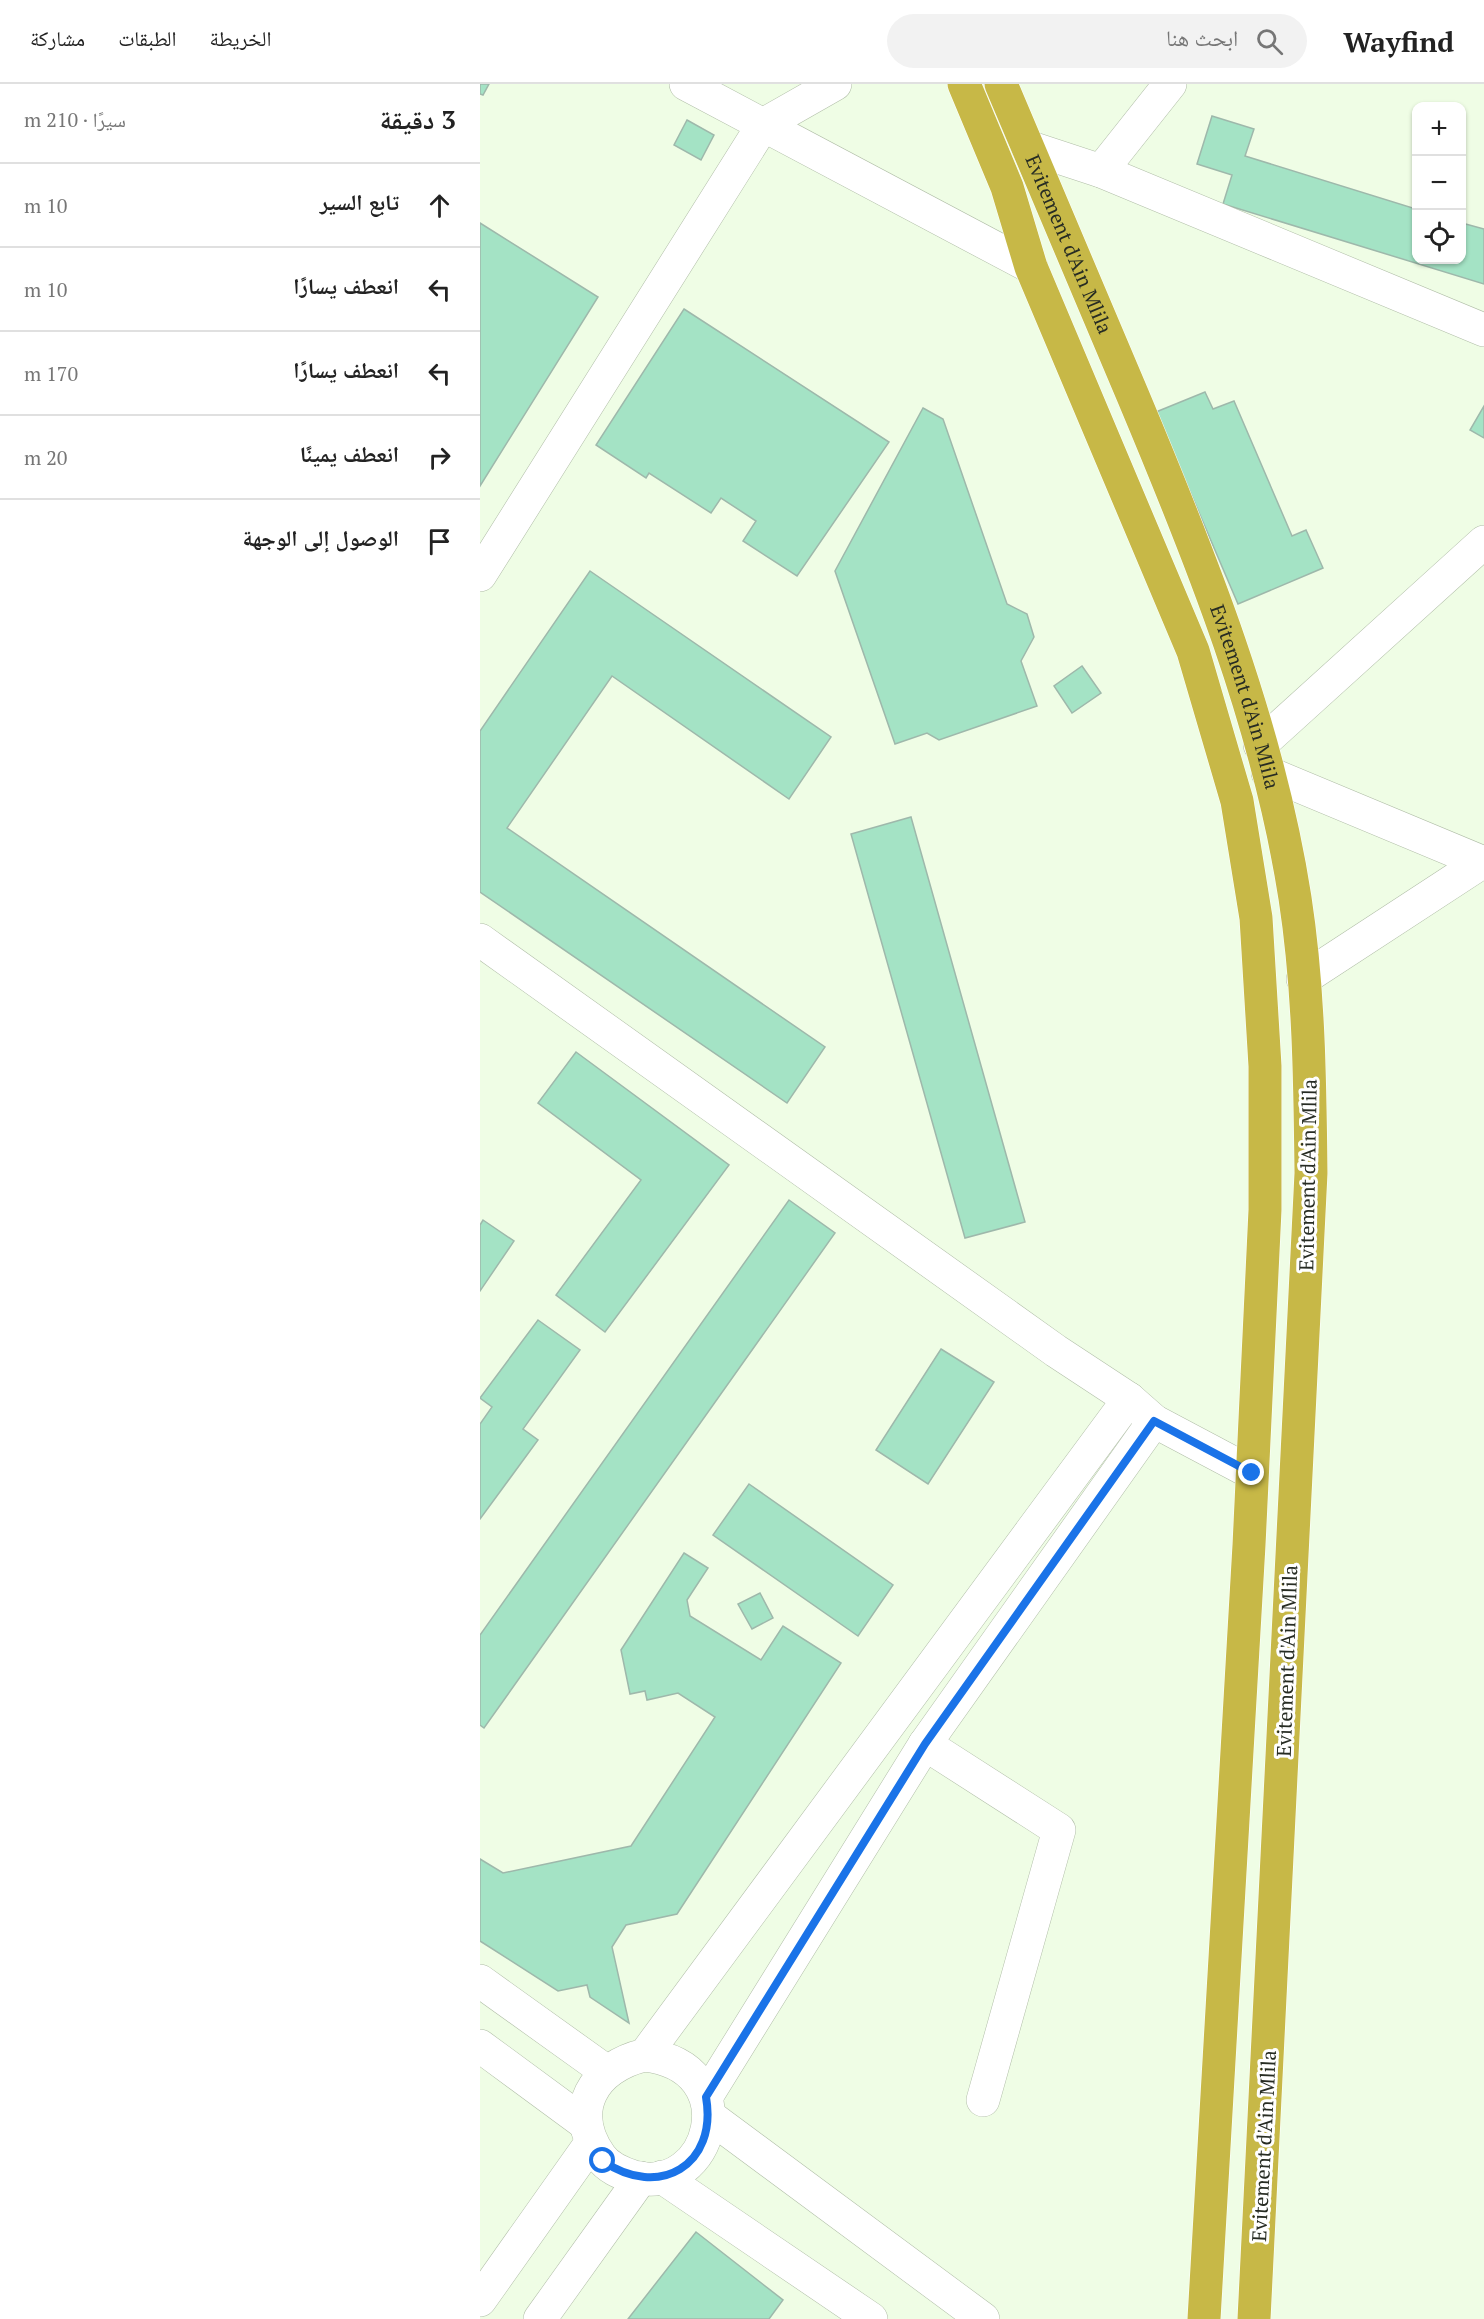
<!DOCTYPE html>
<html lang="ar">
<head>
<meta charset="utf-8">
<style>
	body { margin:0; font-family:"PT Serif","Noto Naskh Arabic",serif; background:#f2f2f2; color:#222; direction:rtl }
	.controls { position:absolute; right:18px; top:18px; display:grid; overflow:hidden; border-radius:12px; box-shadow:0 2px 4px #0004 }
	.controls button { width:54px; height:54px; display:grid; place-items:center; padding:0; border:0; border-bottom:2px solid #e0e0e0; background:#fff; color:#222; font:30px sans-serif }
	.stop { position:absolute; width:18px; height:18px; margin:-14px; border:4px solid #1a73e8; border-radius:50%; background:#fff }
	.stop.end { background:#1a73e8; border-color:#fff; box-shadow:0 2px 6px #0008 }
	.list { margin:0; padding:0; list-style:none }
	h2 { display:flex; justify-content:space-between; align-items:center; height:78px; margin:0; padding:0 24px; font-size:26px }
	h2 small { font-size:20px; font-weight:400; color:#767676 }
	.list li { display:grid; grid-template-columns:39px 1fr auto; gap:18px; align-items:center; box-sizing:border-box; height:84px; padding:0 24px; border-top:2px solid #e0e0e0 }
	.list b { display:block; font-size:22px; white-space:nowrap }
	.list em { font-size:20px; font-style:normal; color:#767676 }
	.icon { flex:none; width:33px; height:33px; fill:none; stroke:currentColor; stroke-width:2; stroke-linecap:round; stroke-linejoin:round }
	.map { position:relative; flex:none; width:1004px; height:2235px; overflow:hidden; direction:ltr }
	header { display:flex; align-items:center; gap:36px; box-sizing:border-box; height:84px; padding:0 30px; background:#fff; border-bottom:2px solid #e0e0e0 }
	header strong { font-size:28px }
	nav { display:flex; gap:33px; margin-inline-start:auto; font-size:21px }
	.search { width:420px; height:54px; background:#f2f2f2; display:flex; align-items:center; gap:15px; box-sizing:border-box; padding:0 21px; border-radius:33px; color:#767676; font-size:22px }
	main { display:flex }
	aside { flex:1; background:#fff }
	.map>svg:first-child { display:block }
	.building { fill:#a4e3c5; stroke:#9eb8ab; stroke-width:1.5 }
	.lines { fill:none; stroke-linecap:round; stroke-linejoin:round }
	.minor-casing { stroke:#b1bea8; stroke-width:34 }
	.highway-casing { stroke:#fff; stroke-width:34 }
	.minor { stroke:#fff; stroke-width:33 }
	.highway { stroke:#c7b847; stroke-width:33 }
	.route { stroke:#1a73e8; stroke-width:8 }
	.labels { text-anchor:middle; stroke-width:6; stroke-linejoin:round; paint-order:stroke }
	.street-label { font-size:20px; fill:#272c23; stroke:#fff }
</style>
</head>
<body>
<header>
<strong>Wayfind</strong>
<div class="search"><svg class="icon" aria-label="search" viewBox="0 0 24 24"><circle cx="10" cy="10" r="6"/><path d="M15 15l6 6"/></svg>ابحث هنا</div>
<nav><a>الخريطة</a><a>الطبقات</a><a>مشاركة</a></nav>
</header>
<main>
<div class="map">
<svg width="1004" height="2235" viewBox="0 0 1004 2235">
	<rect width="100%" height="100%" fill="#effde5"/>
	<g class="building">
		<path d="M0,0H9L3,11L0,10Z"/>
		<path d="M732,32L774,45L765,72L936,125V176H982V139L1004,145V200L743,120L752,91L717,80Z"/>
		<path d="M207,36L234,51L221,76L194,61Z"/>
		<path d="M0,139L118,213L0,402Z"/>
		<path d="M204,225L409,358L317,492L263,457L276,437L241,414L231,429L169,389L166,394L116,361Z"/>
		<path d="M725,308L733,325L754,317L812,452L826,446L843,484L758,520L676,328Z"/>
		<path d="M1004,322V354L990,346Z"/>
		<path d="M443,324L463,335L527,520L547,530L554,553L541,577L557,622L459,656L447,649L415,660L355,487Z"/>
		<path d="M110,487L351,653L309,715L132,592L27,744L345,963L307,1019L0,808V647Z"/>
		<path d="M602,582L621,609L592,629L574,602Z"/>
		<path d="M431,733L545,1138L485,1154L371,750Z"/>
		<path d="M96,968L249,1081L125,1248L76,1211L161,1096L58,1019Z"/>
		<path d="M309,1116L355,1149L4,1644L0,1641V1551Z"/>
		<path d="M3,1136L34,1157L0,1207V1141Z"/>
		<path d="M58,1236L100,1266L43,1345L58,1356L0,1435V1340L12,1323L0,1314Z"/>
		<path d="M461,1265L514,1298L448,1400L396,1366Z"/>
		<path d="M269,1400L413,1501L378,1552L233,1451Z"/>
		<path d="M204,1469L228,1484L207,1516L210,1532L281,1576L303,1542L361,1579L197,1830L146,1841L132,1863L149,1939L110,1913L107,1901L78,1907L0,1857V1775L23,1789L151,1762L235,1633L198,1609L167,1616L165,1607L150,1610L141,1566Z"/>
		<path d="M280,1509L293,1534L272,1545L258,1520Z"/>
		<path d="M216,2148L303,2216L289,2235H148Z"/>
	</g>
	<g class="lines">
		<defs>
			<g id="minor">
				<path d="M206,0L551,183"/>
				<path d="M548,63L621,87L1004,246"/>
				<path d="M621,87L690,0"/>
				<path d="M0,491L283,41L355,0"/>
				<path d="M780,661L1004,458"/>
				<path d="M788,689L1004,779"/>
				<path d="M0,856L576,1267L649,1315L674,1337L772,1389"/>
				<path d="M823,895L1002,778"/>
				<path d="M445,1660L579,1746L503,2016"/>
				<path d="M0,1897L127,1988"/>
				<path d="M0,1962L106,2040"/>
				<path d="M165,1971C268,1983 232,2113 154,2093C141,2089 128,2084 120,2072C88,2026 113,1983 165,1971L649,1315"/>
				<path d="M226,2013L445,1660L674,1337"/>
				<path d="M229,2032L503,2235"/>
				<path d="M182,2093L391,2235"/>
				<path d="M0,2216L111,2059"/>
				<path d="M60,2235L161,2094"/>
			</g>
			<g id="highway">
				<path d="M484,0L527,103L551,183L713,567L757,717L776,834L785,982V1126L769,1461L724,2235"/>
				<path id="s1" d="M521,0C565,104 609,208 653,312C721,474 788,640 815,814C829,905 830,998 831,1089L774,2235"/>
			</g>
		</defs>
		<use href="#minor" class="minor-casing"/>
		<use href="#highway" class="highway-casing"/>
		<use href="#minor" class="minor"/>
		<use href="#highway" class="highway"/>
	</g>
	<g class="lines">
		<path class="route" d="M123,2077C179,2116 238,2081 226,2013L445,1660L674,1337L772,1389"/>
	</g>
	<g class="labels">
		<g class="street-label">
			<text dy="7" stroke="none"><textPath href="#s1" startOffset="174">Evitement d'Ain Mlila</textPath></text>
			<text dy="7" stroke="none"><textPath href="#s1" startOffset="660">Evitement d'Ain Mlila</textPath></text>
			<text transform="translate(828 1091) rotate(-89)" y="7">Evitement d'Ain Mlila</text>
			<text transform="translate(807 1577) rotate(-88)" y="7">Evitement d'Ain Mlila</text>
			<text transform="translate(784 2062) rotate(-87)" y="7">Evitement d'Ain Mlila</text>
		</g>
	</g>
</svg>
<div class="controls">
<button>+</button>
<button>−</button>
<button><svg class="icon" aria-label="locate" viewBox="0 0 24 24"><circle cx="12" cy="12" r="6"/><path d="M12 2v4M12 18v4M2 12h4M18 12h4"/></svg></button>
</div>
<div class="stop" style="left:123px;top:2077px"></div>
<div class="stop end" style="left:772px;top:1389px"></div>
</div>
<aside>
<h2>3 دقيقة<small>سيرًا · 210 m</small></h2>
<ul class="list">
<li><svg class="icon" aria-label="ahead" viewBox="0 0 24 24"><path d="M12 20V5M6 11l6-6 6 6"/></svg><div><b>تابع السير</b></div><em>10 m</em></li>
<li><svg class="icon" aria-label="left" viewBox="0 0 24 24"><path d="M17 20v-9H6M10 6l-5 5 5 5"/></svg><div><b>انعطف يسارًا</b></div><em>10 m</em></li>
<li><svg class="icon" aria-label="left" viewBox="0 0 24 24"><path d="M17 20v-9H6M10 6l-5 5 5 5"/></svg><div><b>انعطف يسارًا</b></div><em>170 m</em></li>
<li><svg class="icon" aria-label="right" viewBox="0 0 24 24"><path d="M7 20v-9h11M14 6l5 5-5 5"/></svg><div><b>انعطف يمينًا</b></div><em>20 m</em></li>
<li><svg class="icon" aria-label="arrive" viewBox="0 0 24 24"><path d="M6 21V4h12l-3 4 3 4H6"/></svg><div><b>الوصول إلى الوجهة</b></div></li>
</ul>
</aside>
</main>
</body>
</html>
